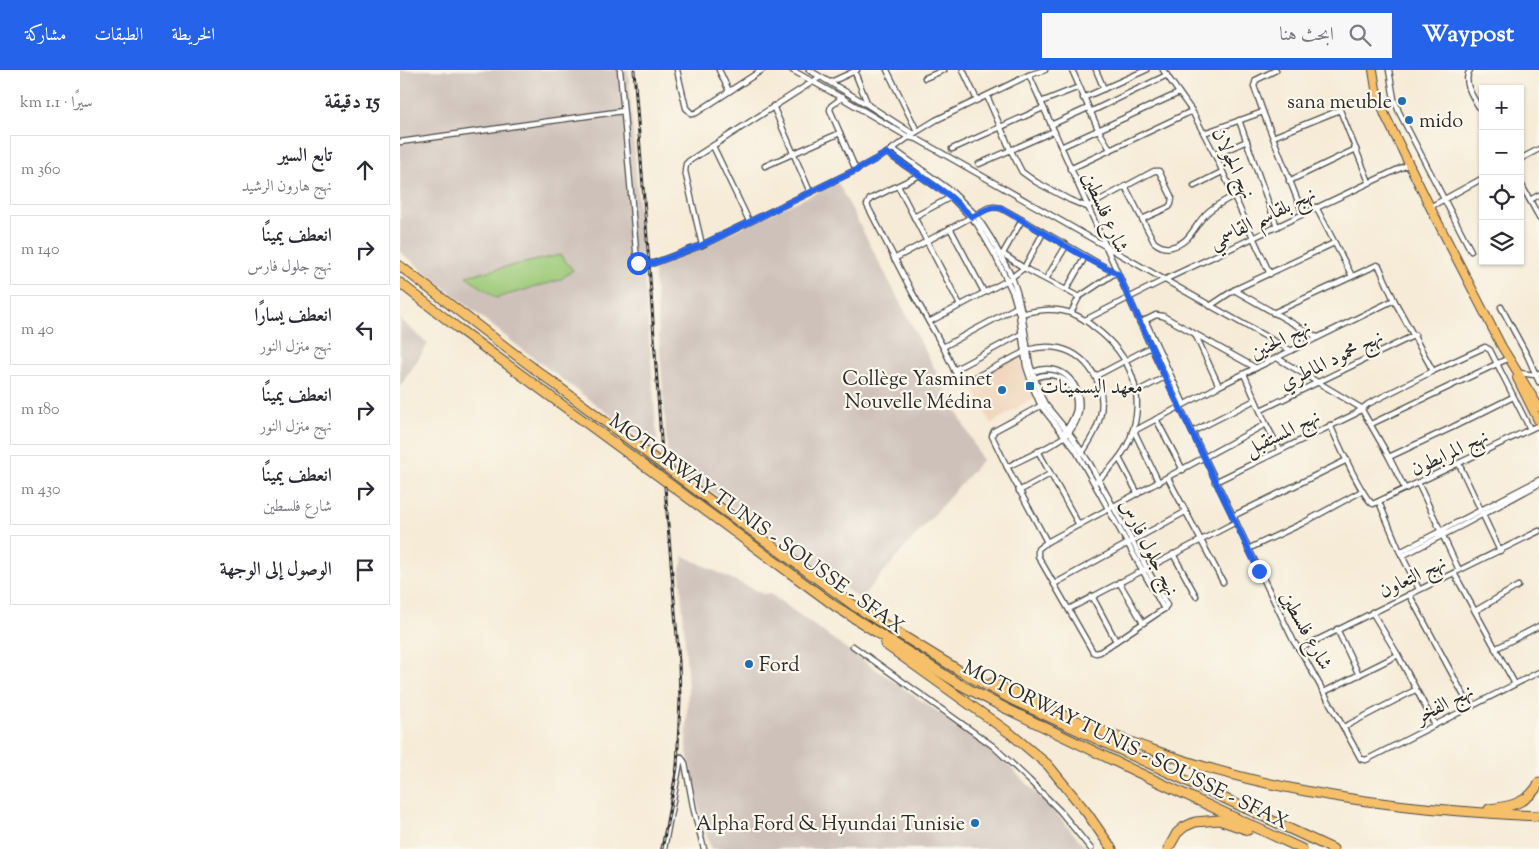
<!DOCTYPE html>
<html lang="ar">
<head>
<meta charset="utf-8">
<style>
	body { margin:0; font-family:"Sorts Mill Goudy",Amiri,serif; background:#f7f7f7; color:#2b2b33; direction:rtl }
	.controls { position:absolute; right:15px; top:15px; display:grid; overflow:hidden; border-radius:0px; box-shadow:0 1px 4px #0004 }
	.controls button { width:45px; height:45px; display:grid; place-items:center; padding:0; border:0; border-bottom:1px solid #e1e1e2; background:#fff; color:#2b2b33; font:25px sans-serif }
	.stop { position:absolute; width:15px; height:15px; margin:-11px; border:4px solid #2563eb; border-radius:50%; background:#fff }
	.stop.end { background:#2563eb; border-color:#fff; box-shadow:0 1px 5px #0008 }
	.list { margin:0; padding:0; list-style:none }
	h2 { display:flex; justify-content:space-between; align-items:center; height:65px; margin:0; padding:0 20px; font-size:21px }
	h2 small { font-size:16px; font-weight:400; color:#7c7c81 }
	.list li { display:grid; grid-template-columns:32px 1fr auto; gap:15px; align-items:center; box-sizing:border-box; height:70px; margin:0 10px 10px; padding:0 10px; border:1px solid #e1e1e2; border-radius:0px }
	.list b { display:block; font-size:19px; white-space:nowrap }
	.list p { margin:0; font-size:16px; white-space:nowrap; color:#7c7c81 }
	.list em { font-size:16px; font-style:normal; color:#7c7c81 }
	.icon { flex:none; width:28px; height:28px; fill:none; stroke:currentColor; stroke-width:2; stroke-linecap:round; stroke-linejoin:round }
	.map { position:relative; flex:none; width:1139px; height:779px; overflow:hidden; direction:ltr }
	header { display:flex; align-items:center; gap:30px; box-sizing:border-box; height:70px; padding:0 25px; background:#2563eb; color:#fff }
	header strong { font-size:24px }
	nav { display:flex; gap:28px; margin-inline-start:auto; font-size:18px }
	.search { width:350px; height:45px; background:#f7f7f7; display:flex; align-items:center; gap:12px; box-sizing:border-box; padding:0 18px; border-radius:0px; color:#7c7c81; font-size:19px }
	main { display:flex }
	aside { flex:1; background:#fff }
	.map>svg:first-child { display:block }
	.built { fill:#f0d5bc }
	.industrial { fill:#cec1b9 }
	.green { fill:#9bc977; stroke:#637a51 }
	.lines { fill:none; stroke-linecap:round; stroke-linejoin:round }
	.street-casing { stroke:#494845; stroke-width:7 }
	.primary-casing { stroke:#494845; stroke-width:10 }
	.highway-casing { stroke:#494845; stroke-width:11 }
	.street { stroke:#fff; stroke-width:4.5 }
	.primary { stroke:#f6c06b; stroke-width:8 }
	.highway { stroke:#f6c06b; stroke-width:9 }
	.rail-casing { stroke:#2b2b2b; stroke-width:3 }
	.rail { stroke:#fbf7ec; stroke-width:1; stroke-dasharray:4; stroke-linecap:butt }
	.route { stroke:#2563eb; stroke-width:6 }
	.poi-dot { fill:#1f6fb2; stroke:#fbf7ec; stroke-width:2 }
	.labels { text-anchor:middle; stroke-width:4.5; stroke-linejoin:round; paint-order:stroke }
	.poi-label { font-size:20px; fill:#2b2b2b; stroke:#fbf7ec; text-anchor:end }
	.street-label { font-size:20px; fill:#2b2b2b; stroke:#fbf7ec }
</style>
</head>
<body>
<header>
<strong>Waypost</strong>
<div class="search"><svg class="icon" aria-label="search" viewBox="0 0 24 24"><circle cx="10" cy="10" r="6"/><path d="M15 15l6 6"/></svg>ابحث هنا</div>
<nav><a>الخريطة</a><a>الطبقات</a><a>مشاركة</a></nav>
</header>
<main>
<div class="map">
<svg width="1139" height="779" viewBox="0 0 1139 779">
	<rect width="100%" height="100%" fill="#fbf7ec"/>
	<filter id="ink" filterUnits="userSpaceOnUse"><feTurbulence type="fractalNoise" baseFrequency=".02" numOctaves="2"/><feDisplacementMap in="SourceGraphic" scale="10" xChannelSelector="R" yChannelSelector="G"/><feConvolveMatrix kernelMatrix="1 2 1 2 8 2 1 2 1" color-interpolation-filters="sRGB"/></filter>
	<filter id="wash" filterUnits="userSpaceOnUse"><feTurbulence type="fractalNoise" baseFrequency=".0096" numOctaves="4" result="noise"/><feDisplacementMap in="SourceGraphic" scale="20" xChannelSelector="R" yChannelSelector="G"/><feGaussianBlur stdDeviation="1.12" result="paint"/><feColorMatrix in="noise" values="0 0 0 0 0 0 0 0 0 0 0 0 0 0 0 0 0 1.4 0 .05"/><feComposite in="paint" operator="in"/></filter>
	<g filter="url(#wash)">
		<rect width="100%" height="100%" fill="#f6ebd7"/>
		<path class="built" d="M619,284L627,312L634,327L591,354L570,312Z"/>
		<g class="industrial">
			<path d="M0,0H228L258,381L114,273L0,182Z"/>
			<path d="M438,113L582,390L460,529L268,390L254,197Z"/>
			<path d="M0,249L28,274L0,317Z"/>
			<path d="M284,486L363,524L369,523L455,585L593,680L656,743L687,779H311L299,738L286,676L288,617L280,499Z"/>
		</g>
		<path class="green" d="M160,185L173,200L160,210L96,228L66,206Z"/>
	</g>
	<g filter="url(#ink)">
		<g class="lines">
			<defs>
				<g id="street">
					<path d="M220,0L237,191L241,194L254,193L302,175L456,100L487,83L513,64L536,50L629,5L645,0"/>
					<path d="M277,0L286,38L292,44L296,43L362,0"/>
					<path d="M319,0L329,21"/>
					<path d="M392,0L442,28L508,67L517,69C641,139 765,211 890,280"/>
					<path d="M409,0L468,35L513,64"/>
					<path d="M454,0L468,35"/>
					<path d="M487,0L517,61"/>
					<path d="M563,0L577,30"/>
					<path d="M696,0L704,19"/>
					<path d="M763,0L792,41L815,85L870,204"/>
					<path d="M876,0L856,10L854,16L863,42L903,144"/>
					<path d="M989,0L994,29L999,42L1071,181"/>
					<path d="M1070,0C1061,13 1076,32 1083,43"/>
					<path d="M673,2L699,61L710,79"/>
					<path d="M629,5L751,277L894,572L903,585L961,689L966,690L1139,602"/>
					<path d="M525,8L544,0"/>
					<path d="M431,12L457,0"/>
					<path d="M587,26L610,79L622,102L636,112L670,130L687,137L754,101H759L772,128L771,134L769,137L742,149"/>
					<path d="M443,27L431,36L430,40L456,100"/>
					<path d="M683,28L746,0"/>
					<path d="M641,32L679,17"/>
					<path d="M373,36L410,122"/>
					<path d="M690,42L767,5"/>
					<path d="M839,50L877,157"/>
					<path d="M651,55L688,38"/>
					<path d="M804,63L863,42"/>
					<path d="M873,67L940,40L969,112"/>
					<path d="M0,72L223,41"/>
					<path d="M313,76L349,151"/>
					<path d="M661,77L779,23"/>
					<path d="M493,79L550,120L576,145L592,170L612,207L617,222L622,243L630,295L641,326L645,334L672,367L690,394L767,535L764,539"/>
					<path d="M552,79L643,38"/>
					<path d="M487,83L551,127L577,154L595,185L613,223L619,244L626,296L634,320L641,336L675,379L764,539"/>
					<path d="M815,85L847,71"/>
					<path d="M1120,89L1139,79"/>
					<path d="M579,94L654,61"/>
					<path d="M365,96L440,63"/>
					<path d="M670,99L792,41"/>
					<path d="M522,104L470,129L467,135L512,222L543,277L559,310L566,312L628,280C634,278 641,277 647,277C682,277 706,309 701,342C699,357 690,371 682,383"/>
					<path d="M889,111L956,79"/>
					<path d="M1120,112L1139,147"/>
					<path d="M498,116L560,235"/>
					<path d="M725,116L754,172C759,176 764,179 771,177C791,173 794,155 807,143C814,136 825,131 833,126"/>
					<path d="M794,116L822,102"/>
					<path d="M1130,130L1139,125"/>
					<path d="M916,137L952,206"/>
					<path d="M1030,137L1083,108"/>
					<path d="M514,147L551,127"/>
					<path d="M550,158L584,222"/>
					<path d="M302,175L285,101L286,94L289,91L420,7"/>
					<path d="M603,184L624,198L679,227"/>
					<path d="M602,185L622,150"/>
					<path d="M494,189L588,138L594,137L601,138L717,204"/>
					<path d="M646,209L666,176"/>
					<path d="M666,220L685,187"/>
					<path d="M834,220L917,267"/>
					<path d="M810,236L834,220L934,173"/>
					<path d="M1101,237L1128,287L1139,312"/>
					<path d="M671,243L679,227L715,203"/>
					<path d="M873,243L977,195L979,196L994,230L1033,301"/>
					<path d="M620,244C637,240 656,237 673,244C681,247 688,252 695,258C731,285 747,325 730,369C723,386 710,399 697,411"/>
					<path d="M685,250L764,210L1009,94"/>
					<path d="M745,250L784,334"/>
					<path d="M529,252L608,210L624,198L643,163"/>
					<path d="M740,253L756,245L763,246L856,298"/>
					<path d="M796,266L819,316"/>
					<path d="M543,277L617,237"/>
					<path d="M877,288L961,338L989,387L1005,419"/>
					<path d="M554,300L621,264"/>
					<path d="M1119,303L1135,305L1139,303"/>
					<path d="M844,304L866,354L880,380"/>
					<path d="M696,306L751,277"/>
					<path d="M635,308C657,298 679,315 676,340C674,347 670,355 665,361"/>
					<path d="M736,322L765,307"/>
					<path d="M644,334L594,361L592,366L607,397L647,472"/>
					<path d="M861,340L1015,265"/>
					<path d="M756,349L783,400"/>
					<path d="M971,354L1107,289"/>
					<path d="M930,355C937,370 962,428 973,434L1139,355"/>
					<path d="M734,361L759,413"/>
					<path d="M732,362L819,316L994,230"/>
					<path d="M792,362L855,330"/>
					<path d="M638,381L679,455"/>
					<path d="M989,387L1051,358L1113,327"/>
					<path d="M719,388L738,424"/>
					<path d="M1059,394L1100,481"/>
					<path d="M607,397C622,389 661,373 670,361C694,331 669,287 633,302"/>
					<path d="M768,408L823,512"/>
					<path d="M815,412L955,344L968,334L1033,301L1085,277L1090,280L1130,359"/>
					<path d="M1018,413L1059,500"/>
					<path d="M619,421L650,404"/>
					<path d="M979,432L1000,482L1019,519"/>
					<path d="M833,446L947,390"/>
					<path d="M848,479L903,453L962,421"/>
					<path d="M1000,482L1139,410"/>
					<path d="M773,484L796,526"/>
					<path d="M1002,486L1063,455L1139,414"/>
					<path d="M1054,503L1115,614"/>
					<path d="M719,512L743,553"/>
					<path d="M654,514L785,442"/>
					<path d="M1009,524L1070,637"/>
					<path d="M692,526L716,571"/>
					<path d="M669,539L836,452"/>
					<path d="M764,539L700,582L696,583L693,582L638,486V479L647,472L866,354"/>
					<path d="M1075,541L1118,516"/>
					<path d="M972,542L998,585L1035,655"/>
					<path d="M937,559L959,605"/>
					<path d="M453,576L593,676L628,709L660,741L691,779"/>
					<path d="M899,579L1139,461"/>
					<path d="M1095,579L1139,556"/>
					<path d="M924,622L998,585"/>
					<path d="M944,657L1015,620"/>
					<path d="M281,687L285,693L294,741L304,779"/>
					<path d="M264,779L281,687"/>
				</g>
				<g id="primary">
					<path d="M973,0L976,19L985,45L1030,137L1102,277L1139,337"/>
					<path d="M1117,308L1139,352"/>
				</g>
				<g id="highway">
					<path d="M0,196L112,282L307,428L456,537L560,601L615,631L933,779"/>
					<path d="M0,213L59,259L435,536L559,614L605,638L737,702L902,779"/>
					<path d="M485,574L611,664L648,695L687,743L712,779"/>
					<path d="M592,613C617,623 641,635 665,646C694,658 723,670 753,680C877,725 1008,740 1139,746"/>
					<path d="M1089,739C1109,737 1129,733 1139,713"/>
					<path d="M768,779L777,763L784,757L795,752L819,750L848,760"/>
				</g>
			</defs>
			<use href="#street" class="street-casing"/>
			<use href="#primary" class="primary-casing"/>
			<use href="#highway" class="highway-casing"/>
			<use href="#street" class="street"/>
			<use href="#primary" class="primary"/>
			<use href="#highway" class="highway"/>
			<defs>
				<g id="rail">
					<path d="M234,0L249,194L262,384"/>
					<path d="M262,779L271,733L277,697L280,630L279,592L265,417"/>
				</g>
			</defs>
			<use href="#rail" class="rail-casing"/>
			<use href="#rail" class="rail"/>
		</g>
	</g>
	<g class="lines" filter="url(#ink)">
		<path class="route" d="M238,193L244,194L254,193L302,175L456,100L487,83L551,127L572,147C582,142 589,136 601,138L685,187L718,204L765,307L859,501"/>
	</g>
	<g class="poi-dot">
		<circle cx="1002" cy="31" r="5"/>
		<circle cx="1009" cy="50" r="5"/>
		<rect x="625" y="311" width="10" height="10" rx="2.5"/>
		<circle cx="602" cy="320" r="5"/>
		<circle cx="349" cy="594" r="5"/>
		<circle cx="575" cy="753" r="5"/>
	</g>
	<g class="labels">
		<g class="poi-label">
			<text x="992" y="38">sana meuble</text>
			<text x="1019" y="57" text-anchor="start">mido</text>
			<text x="592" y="315">Collège Yasminet<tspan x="592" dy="23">Nouvelle Médina</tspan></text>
			<text x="640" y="323" text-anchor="start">معهد اليسمينات</text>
			<text x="359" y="601" text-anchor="start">Ford</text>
			<text x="565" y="760">Alpha Ford &amp; Hyundai Tunisie</text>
		</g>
		<g class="street-label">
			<text transform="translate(834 93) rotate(65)" y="7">نهج الجولان</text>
			<text transform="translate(706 142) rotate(66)" y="7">شارع فلسطين</text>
			<text transform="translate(862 147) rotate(-26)" y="7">نهج بلقاسم القاسمي</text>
			<text transform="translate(880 269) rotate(-26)" y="7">نهج الحنين</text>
			<text transform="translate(931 289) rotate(-26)" y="7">نهج محمود الماطري</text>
			<text transform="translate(882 362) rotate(-26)" y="7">نهج المستقبل</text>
			<text transform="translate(1049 382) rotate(-25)" y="7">نهج المرابطون</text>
			<text transform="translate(357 453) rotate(36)" y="7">MOTORWAY TUNIS - SOUSSE - SFAX</text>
			<text transform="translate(750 477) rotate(63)" y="7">نهج جلول فارس</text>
			<text transform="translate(1012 506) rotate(-26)" y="7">نهج التعاون</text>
			<text transform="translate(907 560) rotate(61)" y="7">شارع فلسطين</text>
			<text transform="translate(1044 633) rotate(-27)" y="7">نهج الفخر</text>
			<text transform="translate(726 674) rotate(26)" y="7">MOTORWAY TUNIS - SOUSSE - SFAX</text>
		</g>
	</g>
</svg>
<div class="controls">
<button>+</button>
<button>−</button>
<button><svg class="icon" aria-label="locate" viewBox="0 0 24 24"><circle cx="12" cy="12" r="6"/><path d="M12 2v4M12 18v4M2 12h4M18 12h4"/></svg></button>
<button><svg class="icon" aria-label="layers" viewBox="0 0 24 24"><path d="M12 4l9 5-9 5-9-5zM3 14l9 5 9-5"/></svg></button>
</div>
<div class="stop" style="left:238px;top:193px"></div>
<div class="stop end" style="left:859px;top:501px"></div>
</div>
<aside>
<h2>15 دقيقة<small>سيرًا · 1.1 km</small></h2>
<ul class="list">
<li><svg class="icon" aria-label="ahead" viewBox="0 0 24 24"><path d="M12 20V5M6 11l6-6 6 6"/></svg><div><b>تابع السير</b><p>نهج هارون الرشيد</p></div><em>360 m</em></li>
<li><svg class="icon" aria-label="right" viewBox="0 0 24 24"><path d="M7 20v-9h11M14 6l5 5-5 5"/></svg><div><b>انعطف يمينًا</b><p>نهج جلول فارس</p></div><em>140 m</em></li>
<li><svg class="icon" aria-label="left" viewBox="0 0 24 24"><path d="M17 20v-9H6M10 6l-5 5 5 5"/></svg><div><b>انعطف يسارًا</b><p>نهج منزل النور</p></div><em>40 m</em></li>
<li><svg class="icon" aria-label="right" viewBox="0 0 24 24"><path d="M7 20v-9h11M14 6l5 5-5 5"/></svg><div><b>انعطف يمينًا</b><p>نهج منزل النور</p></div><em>180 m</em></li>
<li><svg class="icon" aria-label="right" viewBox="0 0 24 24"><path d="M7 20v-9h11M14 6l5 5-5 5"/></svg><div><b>انعطف يمينًا</b><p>شارع فلسطين</p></div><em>430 m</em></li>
<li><svg class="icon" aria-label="arrive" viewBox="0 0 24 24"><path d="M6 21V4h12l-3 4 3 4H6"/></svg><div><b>الوصول إلى الوجهة</b></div></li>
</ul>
</aside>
</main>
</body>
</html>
